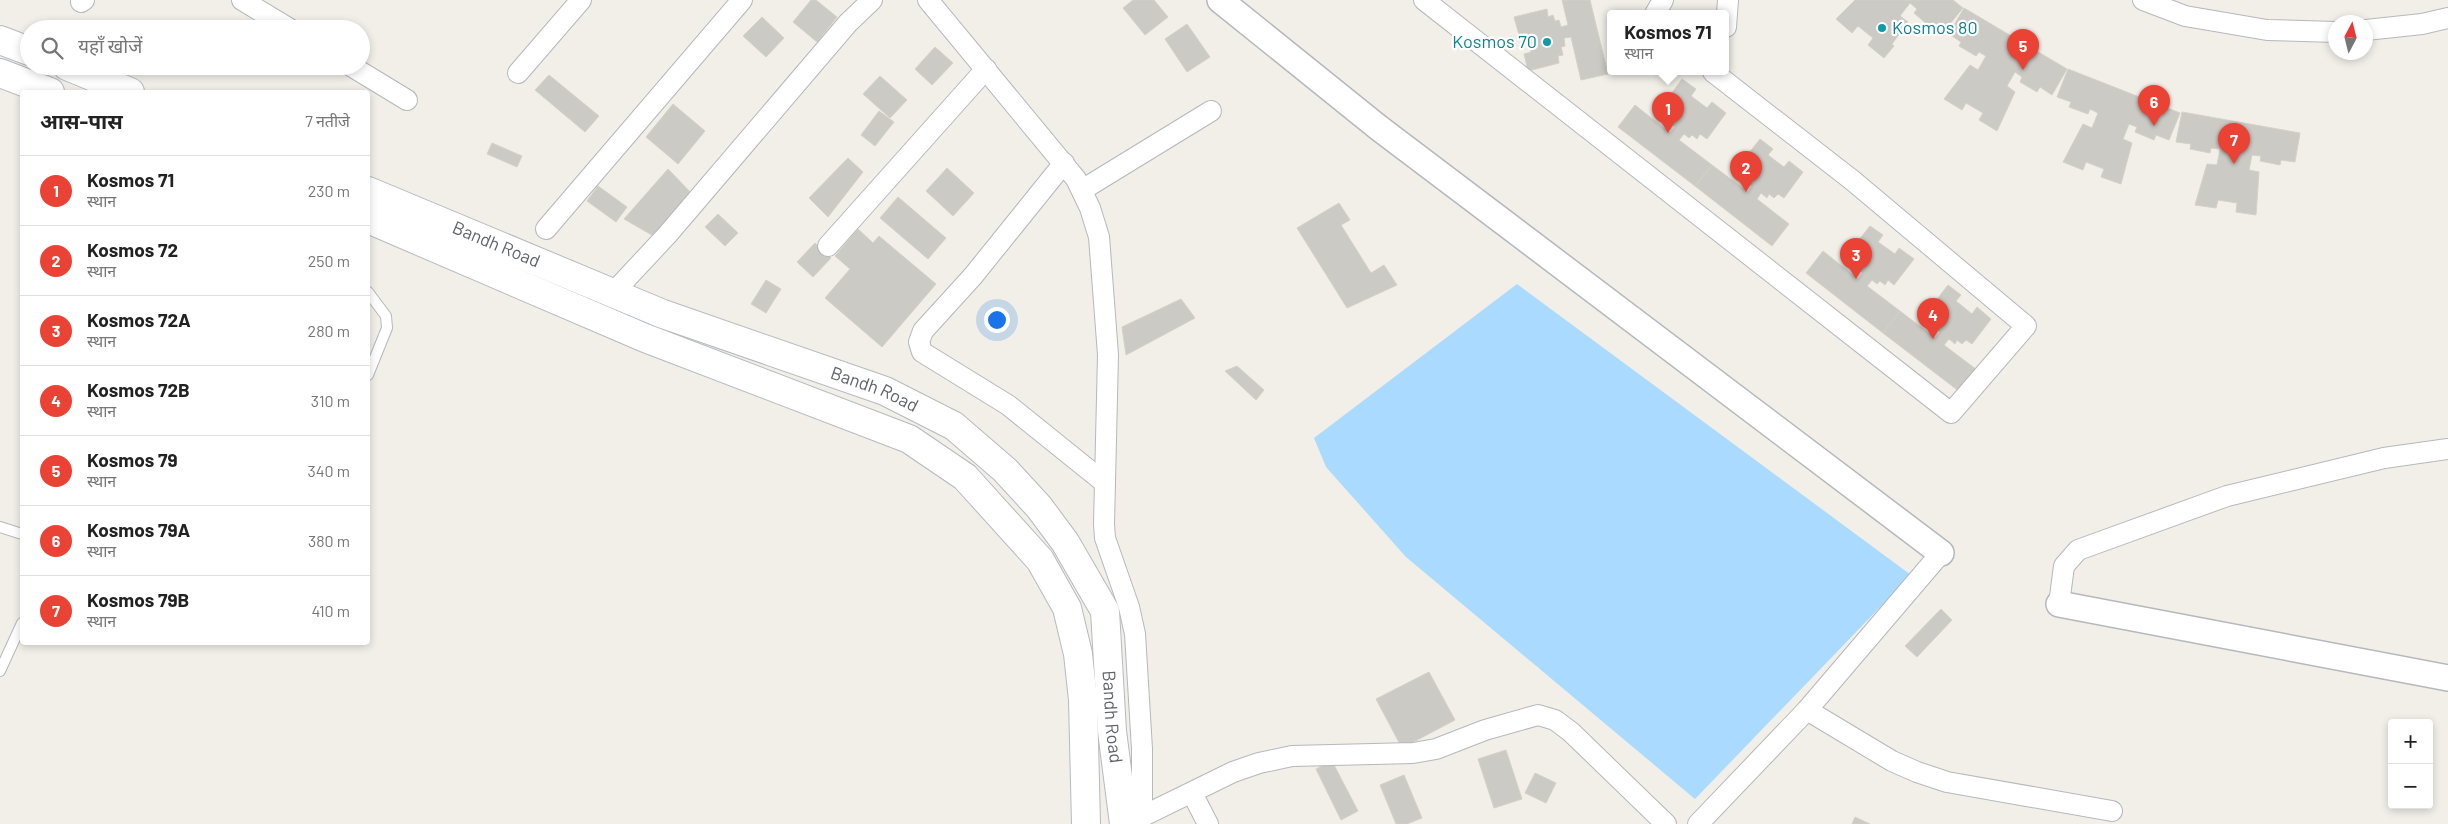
<!DOCTYPE html>
<html lang="hi">
<head>
<meta charset="utf-8">
<style>
	body { margin:0; font-family:Barlow,"Noto Sans Devanagari",sans-serif; background:#f6f6f6; color:#222 }
	.controls { position:absolute; right:15px; bottom:15px; display:grid; overflow:hidden; border-radius:5px; box-shadow:0 2px 8px #0003 }
	.controls button { width:45px; height:45px; display:grid; place-items:center; padding:0; border:0; border-bottom:1px solid #e0e0e0; background:#fff; color:#222; font:25px sans-serif }
	.compass { position:absolute; left:2328px; top:15px; width:45px; height:45px; border-radius:50%; background:#fff; box-shadow:0 2px 8px #0003; rotate:7deg }
	.you { position:absolute; left:996px; top:319px; width:18px; height:18px; margin:-12px; border:4px solid #fff; border-radius:50%; background:#1a73e8; box-shadow:0 0 0 8px #1a73e833 }
	.badge { display:grid; place-items:center; width:32px; height:32px; border-radius:50%; background:#ea4335; color:#fff; font-size:16px; font-weight:700 }
	.pin { position:absolute; translate:-50% -41px; filter:drop-shadow(0 1px 2px #0008) }
	.pin::after { content:''; position:absolute; top:26px; width:18px; height:15px; background:inherit; clip-path:polygon(0 0,100% 0,50% 100%) }
	.popup { position:absolute; left:1607px; top:10px; width:122px; height:65px; box-sizing:border-box; display:grid; place-content:center; border-radius:5px; background:#fff; filter:drop-shadow(0 1px 4px #0005); font-size:16px; white-space:nowrap; color:#767676 }
	.popup b { font-size:19px; color:#222 }
	.popup::after { content:''; position:absolute; left:50%; top:100%; margin-left:-10px; border:10px solid transparent; border-top-color:#fff }
	.list { margin:0; padding:0; list-style:none }
	h2 { display:flex; justify-content:space-between; align-items:center; height:65px; margin:0; padding:0 20px; font-size:21px }
	h2 small { font-size:16px; font-weight:400; color:#767676 }
	.list li { display:grid; grid-template-columns:32px 1fr auto; gap:15px; align-items:center; box-sizing:border-box; height:70px; padding:0 20px; border-top:1px solid #e0e0e0 }
	.list b { display:block; font-size:19px; white-space:nowrap }
	.list p { margin:0; font-size:16px; white-space:nowrap; color:#767676 }
	.list em { font-size:16px; font-style:normal; color:#767676 }
	.icon { flex:none; width:28px; height:28px; fill:none; stroke:currentColor; stroke-width:2; stroke-linecap:round; stroke-linejoin:round }
	.map { position:relative; flex:none; width:2448px; height:824px; overflow:hidden }
	.search { position:absolute; background:#fff; box-shadow:0 2px 8px #0003; left:20px; top:20px; width:350px; height:55px; display:flex; align-items:center; gap:12px; box-sizing:border-box; padding:0 18px; border-radius:28px; color:#767676; font-size:19px }
	.panel { position:absolute; background:#fff; box-shadow:0 2px 8px #0003; left:20px; top:90px; width:350px; height:555px; border-radius:5px }
	.map>svg:first-child { display:block }
	.water { fill:#aadaff }
	.building { fill:#cccac5; stroke:#d6d1c6 }
	.lines { fill:none; stroke-linecap:round; stroke-linejoin:round }
	.service-casing { stroke:#b5b8bc; stroke-width:12 }
	.minor-casing { stroke:#b5b8bc; stroke-width:22 }
	.tertiary-casing { stroke:#b5b8bc; stroke-width:28 }
	.secondary-casing { stroke:#b6babf; stroke-width:30 }
	.service { stroke:#fff; stroke-width:10 }
	.minor { stroke:#fff; stroke-width:20 }
	.tertiary { stroke:#fff; stroke-width:25 }
	.secondary { stroke:#fff; stroke-width:28 }
	.culture-dot { fill:#0f9aa8; stroke:#fff; stroke-width:2 }
	.labels { text-anchor:middle; stroke-width:4.5; stroke-linejoin:round; paint-order:stroke }
	.culture-label { font-size:18px; fill:#0d838f; stroke:#fff; text-anchor:start }
	.street-label { font-size:18px; fill:#5f6368; stroke:#fff }
</style>
</head>
<body>
<div class="map">
<svg width="2448" height="824" viewBox="0 0 2448 824">
	<rect width="100%" height="100%" fill="#f1efe8"/>
	<path class="water" d="M1517,284L1911,575L1695,799L1406,557L1326,467L1314,438Z"/>
	<g class="building">
		<path d="M811,0H816L837,17L817,42L793,22Z"/>
		<path d="M1133,0H1154L1168,17L1145,35L1123,8Z"/>
		<path d="M1562,0H1590L1608,74L1581,80L1571,37L1564,38L1565,46L1561,47L1563,55L1558,56L1559,63L1528,71L1524,54L1531,52L1527,33L1519,35L1514,17L1547,9L1548,17L1553,15L1555,21L1559,20L1561,27L1568,25Z"/>
		<path d="M1855,0H1953L1963,8L1944,31L1933,22L1929,26L1914,13L1917,9L1910,3L1900,16L1908,22L1892,44L1894,46L1884,58L1868,45L1873,38L1858,26L1852,33L1836,19Z"/>
		<path d="M1964,8L2067,69L2052,95L2040,87L2037,92L2020,82L2022,77L2015,72L2007,86L2015,92L1997,131L1979,120L1983,113L1966,103L1962,110L1944,99L1970,65L1978,70L1986,56L1979,52L1976,56L1959,46L1961,42L1949,34Z"/>
		<path d="M762,17L784,38L766,57L743,36Z"/>
		<path d="M1187,24L1210,57L1187,72L1165,39Z"/>
		<path d="M935,47L953,63L932,85L915,69Z"/>
		<path d="M2068,69L2180,113L2169,140L2156,135L2154,140L2135,132L2137,127L2129,124L2123,139L2132,143L2121,184L2101,177L2104,169L2086,162L2083,170L2063,162L2083,124L2092,128L2098,113L2090,109L2088,114L2069,107L2071,102L2057,97Z"/>
		<path d="M549,75L599,116L585,132L535,90Z"/>
		<path d="M880,76L907,100L890,118L863,94Z"/>
		<path d="M1682,79L1696,89L1691,96L1707,108L1712,102L1726,113L1707,139L1700,134L1697,139L1692,135L1689,138L1684,134L1679,140L1712,165L1695,186L1618,127L1635,105L1670,133L1675,127L1668,122L1671,119L1665,114L1668,109L1663,105Z"/>
		<path d="M673,104L705,131L678,164L646,137Z"/>
		<path d="M879,111L894,122L875,146L861,135Z"/>
		<path d="M2182,112L2300,133L2295,162L2281,160L2280,165L2260,161L2261,156L2252,155L2249,170L2259,172L2256,215L2236,212L2237,203L2218,200L2216,208L2195,205L2207,164L2217,165L2220,149L2211,148L2210,153L2190,149L2191,144L2176,142Z"/>
		<path d="M1760,139L1773,149L1768,155L1784,167L1789,161L1803,172L1784,198L1778,194L1774,198L1769,194L1767,198L1761,193L1757,199L1789,224L1772,246L1695,186L1712,165L1748,192L1752,186L1745,181L1748,178L1742,173L1745,169L1740,164Z"/>
		<path d="M492,143L522,156L517,167L487,154Z"/>
		<path d="M848,158L863,172L828,217L809,198Z"/>
		<path d="M947,168L974,193L953,216L926,191Z"/>
		<path d="M668,169L695,197L657,238L624,219Z"/>
		<path d="M598,186L627,207L616,222L587,201Z"/>
		<path d="M898,197L946,238L928,259L880,218Z"/>
		<path d="M1339,203L1350,220L1341,225L1371,273L1384,265L1397,285L1347,308L1297,228Z"/>
		<path d="M718,214L738,233L725,246L705,227Z"/>
		<path d="M1870,226L1883,235L1878,242L1895,254L1899,248L1914,259L1894,285L1888,280L1885,285L1880,281L1877,284L1872,280L1867,286L1900,311L1883,333L1806,273L1823,251L1858,279L1863,273L1856,268L1859,265L1852,260L1856,256L1850,251Z"/>
		<path d="M858,229L873,243L879,236L936,284L882,347L825,298L850,269L835,256Z"/>
		<path d="M815,243L831,258L813,277L797,262Z"/>
		<path d="M766,280L781,289L766,313L751,304Z"/>
		<path d="M1948,285L1961,295L1956,301L1972,314L1977,307L1991,319L1972,344L1966,340L1962,344L1957,340L1955,344L1949,339L1944,345L1977,370L1960,392L1883,333L1900,311L1935,338L1940,332L1933,327L1936,324L1930,319L1933,315L1928,311Z"/>
		<path d="M1181,299L1195,318L1126,355L1122,327Z"/>
		<path d="M1237,366L1264,390L1256,400L1225,371Z"/>
		<path d="M1941,609L1952,620L1917,657L1905,646Z"/>
		<path d="M1429,672L1455,720L1402,748L1376,699Z"/>
		<path d="M1506,750L1522,799L1494,808L1478,759Z"/>
		<path d="M1332,761L1358,811L1341,820L1316,769Z"/>
		<path d="M1535,773L1556,783L1546,803L1525,793Z"/>
		<path d="M1404,775L1422,818L1407,824H1396L1380,785Z"/>
		<path d="M1855,817L1870,824H1852Z"/>
	</g>
	<g class="lines">
		<defs>
			<g id="service">
				<path d="M368,292L386,316L387,328L368,375"/>
				<path d="M0,527L22,534"/>
				<path d="M0,671L22,623"/>
			</g>
			<g id="minor">
				<path d="M242,0L290,29"/>
				<path d="M928,0L1076,179L1090,208L1099,237L1104,302L1108,355L1104,524L1105,538L1129,607L1135,634L1142,749V817"/>
				<path d="M1424,0L1951,413L2026,326L1852,180L1713,72"/>
				<path d="M2143,0L2185,16L2267,30L2336,32"/>
				<path d="M81,2L84,0"/>
				<path d="M1655,14L1663,0"/>
				<path d="M1726,27L1728,0"/>
				<path d="M2366,30L2422,24L2448,18"/>
				<path d="M351,66L407,100"/>
				<path d="M518,73L581,0"/>
				<path d="M1064,163L973,276L923,331L919,342L922,352L1008,405L1105,483"/>
				<path d="M1082,190L1211,111"/>
				<path d="M546,229L742,0"/>
				<path d="M828,246L986,69"/>
				<path d="M613,293L668,234L848,23L872,0"/>
				<path d="M2059,604L2064,566L2078,550L2227,496L2384,458L2448,449"/>
				<path d="M1807,710L1892,761L1917,772L1947,782L2112,811"/>
				<path d="M1192,793L1208,824"/>
				<path d="M1133,821L1233,772L1259,763L1292,756L1413,753L1436,749L1485,730L1538,715L1555,720L1571,732L1666,824"/>
				<path d="M1698,824L1807,710L1941,553"/>
			</g>
			<g id="tertiary">
				<path d="M1220,0L1379,128L1941,553"/>
				<path d="M2059,604L2448,678"/>
			</g>
			<g id="secondary">
				<path d="M0,40L29,51"/>
				<path d="M67,66L130,92"/>
				<path d="M0,73L50,92"/>
				<path id="s1" d="M368,191L663,314L885,391L954,426L1005,470L1039,507L1065,542L1105,611L1112,731L1124,824"/>
				<path d="M368,219L645,338L909,439L965,477L1040,560L1067,608L1078,654L1083,700L1086,824"/>
			</g>
		</defs>
		<use href="#service" class="service-casing"/>
		<use href="#minor" class="minor-casing"/>
		<use href="#tertiary" class="tertiary-casing"/>
		<use href="#secondary" class="secondary-casing"/>
		<use href="#service" class="service"/>
		<use href="#minor" class="minor"/>
		<use href="#tertiary" class="tertiary"/>
		<use href="#secondary" class="secondary"/>
	</g>
	<g class="culture-dot">
		<circle cx="1882" cy="28" r="5"/>
		<circle cx="1547" cy="42" r="5"/>
	</g>
	<g class="labels">
		<g class="culture-label">
			<text x="1892" y="34">Kosmos 80</text>
			<text x="1537" y="48" text-anchor="end">Kosmos 70</text>
		</g>
		<g class="street-label">
			<text dy="6" stroke="none"><textPath href="#s1" startOffset="139">Bandh Road</textPath></text>
			<text dy="6" stroke="none"><textPath href="#s1" startOffset="544">Bandh Road</textPath></text>
			<text dy="6" stroke="none"><textPath href="#s1" startOffset="979">Bandh Road</textPath></text>
		</g>
	</g>
</svg>
<div class="controls">
<button>+</button>
<button>−</button>
</div>
<svg class="compass" viewBox="-18 -18 36 36"><path d="M0-13l5 13h-10z" fill="#e53935"/><path d="M0 13l5-13h-10z" fill="#767676"/></svg>
<div class="you"></div>
<div class="pin badge" style="left:1668px;top:133px">1</div>
<div class="popup"><b>Kosmos 71</b>स्थान</div>
<div class="pin badge" style="left:1746px;top:192px">2</div>
<div class="pin badge" style="left:1856px;top:279px">3</div>
<div class="pin badge" style="left:1933px;top:339px">4</div>
<div class="pin badge" style="left:2023px;top:70px">5</div>
<div class="pin badge" style="left:2154px;top:126px">6</div>
<div class="pin badge" style="left:2234px;top:164px">7</div>
<div class="search"><svg class="icon" aria-label="search" viewBox="0 0 24 24"><circle cx="10" cy="10" r="6"/><path d="M15 15l6 6"/></svg>यहाँ खोजें</div>
<section class="panel">
<h2>आस-पास<small>7 नतीजे</small></h2>
<ul class="list">
<li><span class="badge">1</span><div><b>Kosmos 71</b><p>स्थान</p></div><em>230 m</em></li>
<li><span class="badge">2</span><div><b>Kosmos 72</b><p>स्थान</p></div><em>250 m</em></li>
<li><span class="badge">3</span><div><b>Kosmos 72A</b><p>स्थान</p></div><em>280 m</em></li>
<li><span class="badge">4</span><div><b>Kosmos 72B</b><p>स्थान</p></div><em>310 m</em></li>
<li><span class="badge">5</span><div><b>Kosmos 79</b><p>स्थान</p></div><em>340 m</em></li>
<li><span class="badge">6</span><div><b>Kosmos 79A</b><p>स्थान</p></div><em>380 m</em></li>
<li><span class="badge">7</span><div><b>Kosmos 79B</b><p>स्थान</p></div><em>410 m</em></li>
</ul>
</section>
</div>
</body>
</html>
